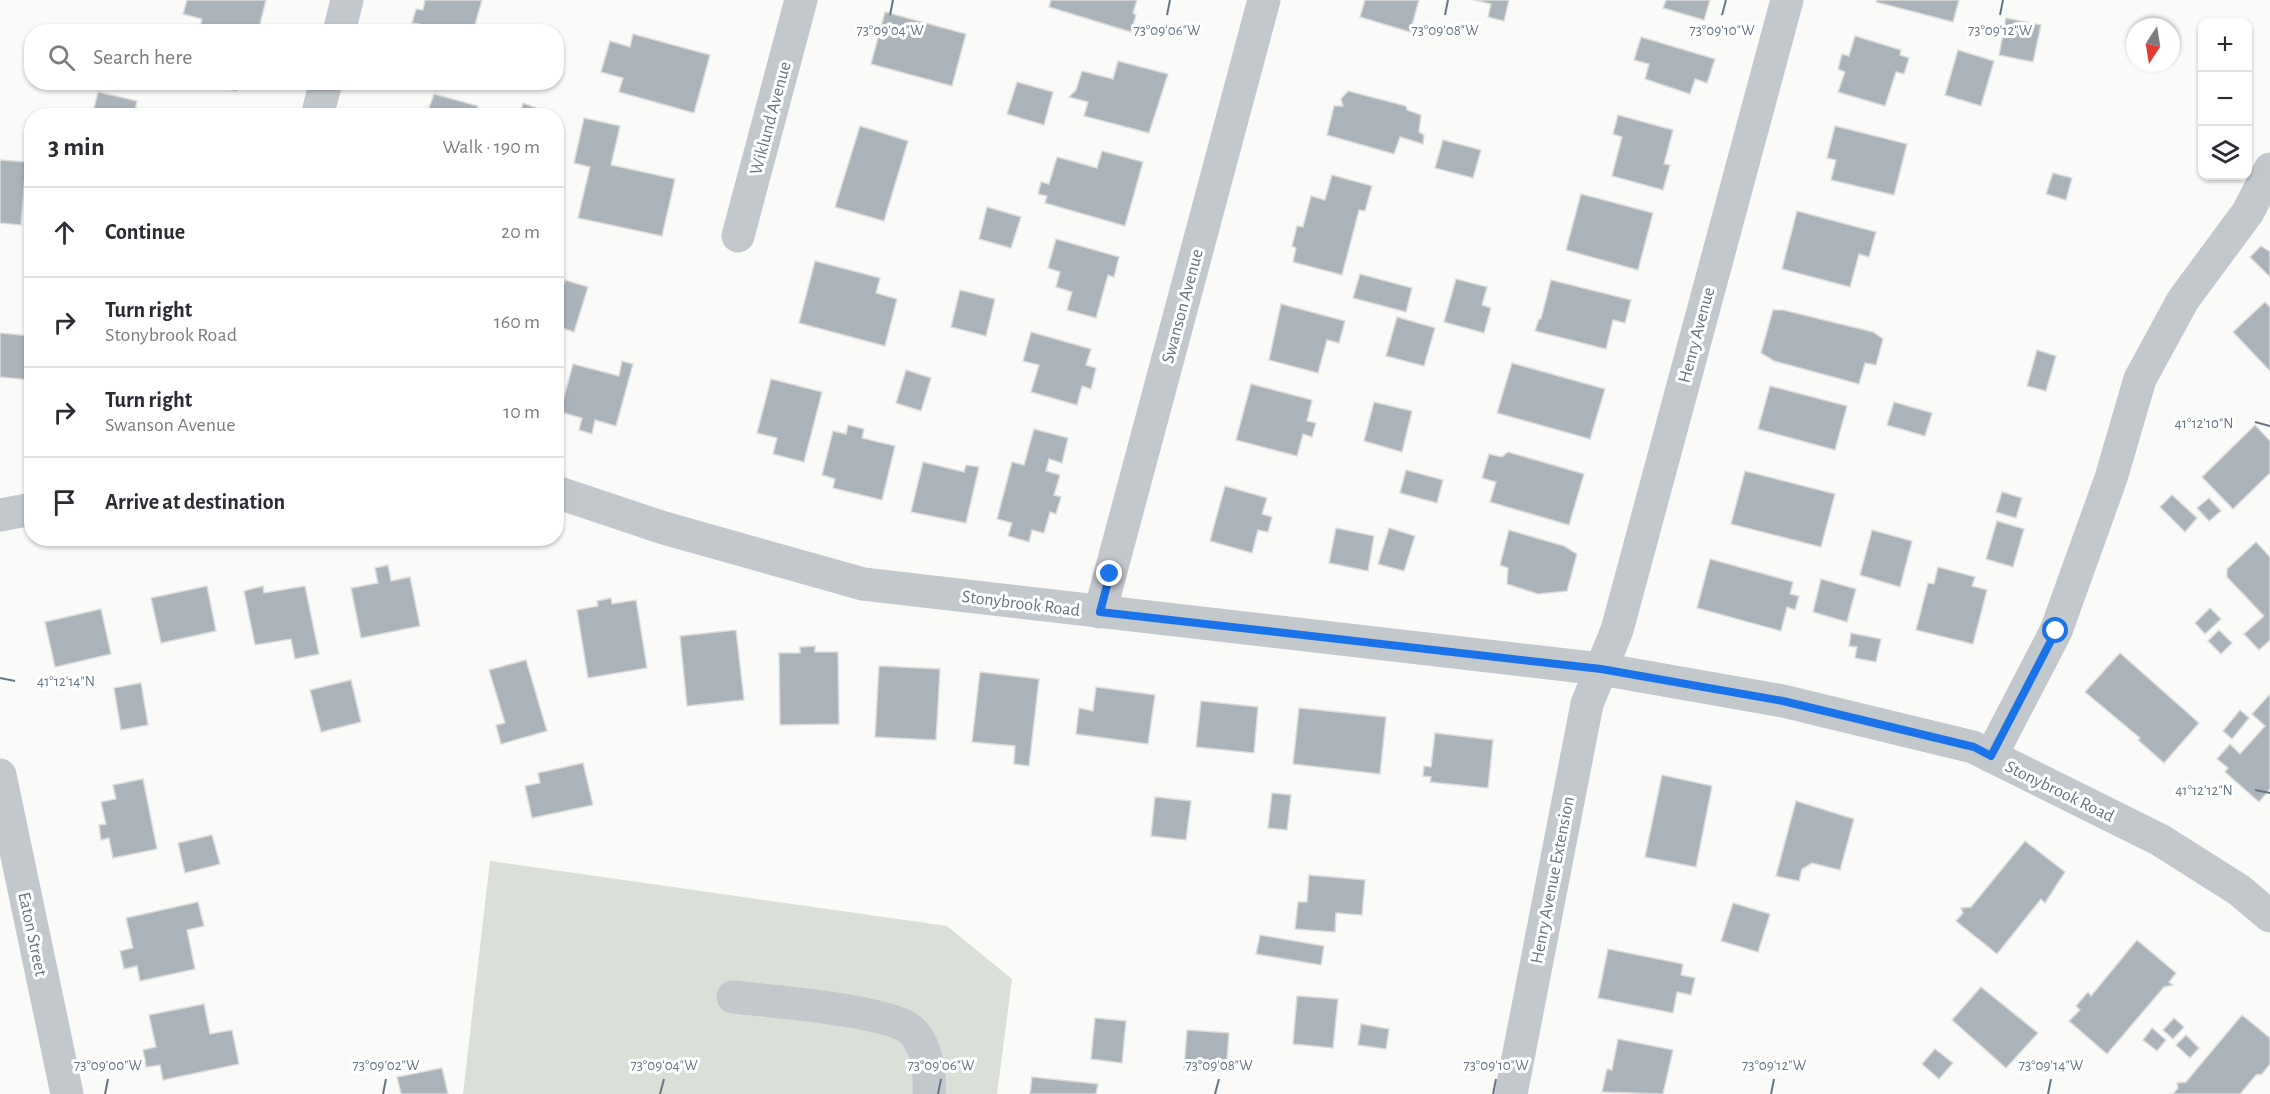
<!DOCTYPE html>
<html lang="en">
<head>
<meta charset="utf-8">
<style>
	body { margin:0; font-family:"Alegreya Sans",sans-serif; background:#f2f2f3; color:#2b2b33 }
	.controls { position:absolute; right:18px; top:18px; display:grid; overflow:hidden; border-radius:12px; box-shadow:0 2px 4px #0004 }
	.controls button { width:54px; height:54px; display:grid; place-items:center; padding:0; border:0; border-bottom:2px solid #e1e1e2; background:#fff; color:#2b2b33; font:30px sans-serif }
	.compass { position:absolute; left:2126px; top:18px; width:54px; height:54px; border-radius:50%; background:#fff; box-shadow:0 2px 4px #0004; rotate:192deg }
	.stop { position:absolute; width:18px; height:18px; margin:-14px; border:4px solid #1a73e8; border-radius:50%; background:#fff }
	.stop.end { background:#1a73e8; border-color:#fff; box-shadow:0 2px 6px #0008 }
	.list { margin:0; padding:0; list-style:none }
	h2 { display:flex; justify-content:space-between; align-items:center; height:78px; margin:0; padding:0 24px; font-size:26px }
	h2 small { font-size:20px; font-weight:400; color:#7c7c81 }
	.list li { display:grid; grid-template-columns:39px 1fr auto; gap:18px; align-items:center; box-sizing:border-box; height:90px; padding:0 24px; border-top:2px solid #e1e1e2 }
	.list b { display:block; font-size:22px; white-space:nowrap }
	.list p { margin:0; font-size:20px; white-space:nowrap; color:#7c7c81 }
	.list em { font-size:20px; font-style:normal; color:#7c7c81 }
	.icon { flex:none; width:33px; height:33px; fill:none; stroke:currentColor; stroke-width:2; stroke-linecap:round; stroke-linejoin:round }
	.map { position:relative; flex:none; width:2270px; height:1094px; overflow:hidden }
	.search { position:absolute; background:#fff; box-shadow:0 2px 4px #0004; left:24px; top:24px; width:540px; height:66px; display:flex; align-items:center; gap:15px; box-sizing:border-box; padding:0 21px; border-radius:24px; color:#7c7c81; font-size:22px }
	.panel { position:absolute; background:#fff; box-shadow:0 2px 4px #0004; left:24px; top:108px; width:540px; height:438px; border-radius:24px }
	.map>svg:first-child { display:block }
	.green { fill:#dadfd7 }
	.building { fill:#aab3b9; stroke:#dcdcda; stroke-width:1.5 }
	.lines { fill:none; stroke-linecap:round; stroke-linejoin:round }
	.minor { stroke:#c3c8cc; stroke-width:33 }
	.route { stroke:#1a73e8; stroke-width:8 }
	.ticks { fill:none; stroke:#657683; stroke-width:2 }
	.labels { text-anchor:middle; stroke-width:6; stroke-linejoin:round; paint-order:stroke }
	.street-label { font-size:18px; fill:#657683; stroke:#fff }
	.ticks-label { font-size:15px; text-anchor:middle; fill:#657683; stroke:#fff; stroke-width:6; stroke-linejoin:round; paint-order:stroke }
</style>
</head>
<body>
<div class="map">
<svg width="2270" height="1094" viewBox="0 0 2270 1094">
	<rect width="100%" height="100%" fill="#fafaf8"/>
	<path class="green" d="M490,861L947,926L1012,979L997,1094H463Z"/>
	<g class="building">
		<path d="M187,0H266L258,32H199L202,19L183,14Z"/>
		<path d="M425,0H482L473,32H417L419,24L412,23L416,9L423,10Z"/>
		<path d="M1051,0H1137L1133,13L1136,15L1131,32L1049,7Z"/>
		<path d="M1365,0H1419L1410,32L1360,17Z"/>
		<path d="M1474,0H1509L1504,21L1488,17L1491,4Z"/>
		<path d="M1666,0H1710L1704,20L1663,8Z"/>
		<path d="M1877,0H1959L1953,22L1876,2Z"/>
		<path d="M885,12L966,34L952,86L871,64Z"/>
		<path d="M2006,18L2041,25L2033,62L1999,55Z"/>
		<path d="M633,34L710,55L694,113L619,92L623,78L601,72L610,41L630,47Z"/>
		<path d="M1855,36L1901,50L1900,55L1909,58L1904,74L1896,72L1885,106L1838,92L1845,72L1838,69L1842,54L1849,56Z"/>
		<path d="M1641,37L1715,59L1707,83L1695,79L1690,94L1645,79L1649,64L1634,60Z"/>
		<path d="M1958,50L1994,61L1981,106L1945,95Z"/>
		<path d="M1118,61L1168,74L1149,133L1084,116L1088,102L1069,97L1076,90L1082,71L1113,79Z"/>
		<path d="M206,82H238L236,91Z"/>
		<path d="M1017,82L1053,92L1044,125L1007,114Z"/>
		<path d="M1348,91L1406,106L1407,110L1421,115L1419,132L1424,135L1423,144L1400,137L1394,154L1327,135L1334,106H1343L1341,99Z"/>
		<path d="M98,92L137,101L134,116H92Z"/>
		<path d="M434,94L478,106L476,116H426Z"/>
		<path d="M523,103L539,109L537,116H520Z"/>
		<path d="M1618,115L1673,130L1664,164L1670,165L1663,190L1612,176L1622,137L1613,134Z"/>
		<path d="M584,118L620,126L611,165L675,179L662,236L578,218L590,167L574,163Z"/>
		<path d="M860,126L908,141L884,221L835,207Z"/>
		<path d="M1835,126L1907,144L1894,195L1831,180L1836,160L1827,158Z"/>
		<path d="M1443,140L1481,150L1473,178L1435,168Z"/>
		<path d="M1102,151L1143,162L1125,226L1045,203L1047,196L1038,194L1041,182L1049,184L1057,157L1097,168Z"/>
		<path d="M0,160L26,162L21,225L0,223Z"/>
		<path d="M2053,173L2072,178L2066,200L2046,194Z"/>
		<path d="M1332,175L1372,186L1365,211L1359,210L1342,275L1293,262L1296,248L1292,246L1297,226L1303,227L1311,196L1325,200Z"/>
		<path d="M1581,194L1653,213L1638,270L1566,250Z"/>
		<path d="M987,207L1021,217L1011,248L979,239Z"/>
		<path d="M1797,211L1876,232L1869,257L1859,254L1850,287L1782,269Z"/>
		<path d="M1056,239L1119,257L1114,277L1108,275L1096,318L1067,310L1072,292L1056,287L1060,272L1048,268Z"/>
		<path d="M2261,246L2270,252V277L2250,257Z"/>
		<path d="M815,261L880,278L876,293L897,299L885,346L799,323Z"/>
		<path d="M1360,274L1412,288L1406,312L1353,298Z"/>
		<path d="M1456,279L1487,287L1482,305L1491,308L1484,333L1444,322Z"/>
		<path d="M565,280L588,287L574,332L556,326V306Z"/>
		<path d="M1551,280L1631,300L1625,323L1613,320L1606,349L1535,331L1539,319H1541Z"/>
		<path d="M960,290L995,299L986,336L951,327Z"/>
		<path d="M2265,302L2270,307V371L2233,332Z"/>
		<path d="M1281,304L1345,321L1339,343L1327,340L1318,373L1269,360Z"/>
		<path d="M1773,310H1783L1873,332L1883,339L1876,365L1865,363L1859,384L1774,361L1761,353Z"/>
		<path d="M1397,317L1435,328L1424,366L1386,356Z"/>
		<path d="M1031,332L1091,349L1086,365L1096,368L1091,389L1082,386L1077,405L1031,392L1039,365L1023,361Z"/>
		<path d="M0,333L32,336V380L0,377Z"/>
		<path d="M2037,350L2056,356L2046,391L2027,386Z"/>
		<path d="M622,361L633,364L616,426L595,420L592,434L579,430L582,418L560,412L573,364L619,376Z"/>
		<path d="M1512,363L1605,389L1590,439L1497,413Z"/>
		<path d="M906,370L931,378L921,411L896,403Z"/>
		<path d="M771,379L822,392L804,462L773,454L777,438L757,433Z"/>
		<path d="M1251,384L1312,400L1307,421L1316,423L1312,437L1303,434L1297,456L1236,440Z"/>
		<path d="M1770,386L1847,406L1835,450L1758,429Z"/>
		<path d="M1374,402L1412,411L1402,452L1364,441Z"/>
		<path d="M1894,402L1932,413L1925,436L1887,425Z"/>
		<path d="M848,425L864,429L862,438L895,446L882,500L833,488L835,479L822,475L833,431L846,434Z"/>
		<path d="M2255,425L2270,441V473L2233,509L2202,477Z"/>
		<path d="M1034,429L1068,438L1062,463L1049,459L1046,471L1060,475L1054,495L1061,497L1056,514L1050,512L1044,533L1032,530L1029,542L1008,536L1012,523L997,519L1012,462L1024,465Z"/>
		<path d="M1508,452L1584,474L1569,525L1490,502L1496,482L1482,478L1489,454L1502,457Z"/>
		<path d="M923,462L964,472L966,465L979,467L966,523L911,512Z"/>
		<path d="M1406,470L1443,480L1437,503L1400,493Z"/>
		<path d="M1745,471L1835,494L1821,547L1731,524Z"/>
		<path d="M1225,486L1267,498L1262,514L1272,517L1268,532L1258,530L1252,553L1210,541Z"/>
		<path d="M2002,492L2022,498L2016,518L1996,512Z"/>
		<path d="M2172,495L2197,518L2185,532L2160,507Z"/>
		<path d="M2209,498L2221,511L2209,521L2197,508Z"/>
		<path d="M1997,521L2024,529L2013,567L1986,559Z"/>
		<path d="M1336,528L1374,536L1368,571L1329,563Z"/>
		<path d="M1389,528L1415,536L1404,571L1378,564Z"/>
		<path d="M1509,530L1564,546L1577,554L1567,591L1538,594L1507,584L1508,568L1500,565Z"/>
		<path d="M1872,530L1912,541L1900,587L1860,575Z"/>
		<path d="M2256,542L2270,557V640L2259,650L2244,634L2264,616L2227,577V569Z"/>
		<path d="M1710,559L1793,582L1790,594L1799,596L1795,610L1787,607L1781,631L1697,608Z"/>
		<path d="M388,565L391,581L410,577L420,626L361,638L351,588L378,583L375,568Z"/>
		<path d="M1938,567L1975,577L1972,586L1987,590L1973,644L1916,630L1928,583L1934,584Z"/>
		<path d="M1821,579L1856,589L1847,622L1813,612Z"/>
		<path d="M207,586L216,631L161,643L151,598Z"/>
		<path d="M263,586L264,593L305,586L319,654L295,659L291,639L255,645L244,591Z"/>
		<path d="M611,598L612,604L636,600L647,668L588,678L577,610L598,606L597,601Z"/>
		<path d="M2210,608L2221,619L2205,634L2195,623Z"/>
		<path d="M101,609L111,654L55,667L45,622Z"/>
		<path d="M736,630L744,700L687,706L680,636Z"/>
		<path d="M2219,630L2232,643L2221,654L2208,641Z"/>
		<path d="M1851,633L1881,639L1876,662L1855,658L1857,647L1849,646Z"/>
		<path d="M815,646V652H838L839,724L780,725L779,653H800V647Z"/>
		<path d="M2120,653L2199,723L2164,763L2138,740L2140,738L2085,692Z"/>
		<path d="M526,660L547,731L501,744L496,725L505,723L489,670Z"/>
		<path d="M879,666L940,669L936,740L875,737Z"/>
		<path d="M980,672L1039,679L1029,766L1014,764L1015,746L972,742Z"/>
		<path d="M351,680L361,722L321,732L310,690Z"/>
		<path d="M141,683L148,725L121,730L114,688Z"/>
		<path d="M1096,687L1155,695L1148,744L1076,734L1079,708L1093,711Z"/>
		<path d="M2270,694V789L2259,802L2225,772L2228,768L2217,759L2230,744L2240,754L2265,726L2252,714Z"/>
		<path d="M1201,701L1258,707L1254,753L1196,747Z"/>
		<path d="M1299,708L1386,717L1380,774L1293,764Z"/>
		<path d="M2240,710L2249,718L2232,739L2223,731Z"/>
		<path d="M1435,733L1493,740L1488,788L1430,782L1431,777L1423,776L1424,766L1431,767Z"/>
		<path d="M583,763L593,805L532,818L525,786L540,783L538,773Z"/>
		<path d="M1662,775L1712,786L1696,867L1645,857Z"/>
		<path d="M143,779L157,849L113,858L109,838L101,840L99,825L106,824L101,802L116,799L113,785Z"/>
		<path d="M1272,793L1291,795L1287,830L1268,828Z"/>
		<path d="M1155,797L1191,801L1186,840L1151,836Z"/>
		<path d="M1796,801L1854,819L1840,870L1812,863L1802,869L1799,881L1776,876Z"/>
		<path d="M212,835L220,864L185,873L178,843Z"/>
		<path d="M2025,841L2065,872L2045,903L2041,899L1997,954L1956,921L1963,913L1961,908L1971,907Z"/>
		<path d="M1309,875L1365,880L1362,915L1336,913L1335,932L1295,929L1298,902H1307Z"/>
		<path d="M198,902L204,926L187,930L195,969L140,981L137,966L124,969L120,951L133,948L126,918Z"/>
		<path d="M1733,903L1770,914L1758,952L1721,941Z"/>
		<path d="M1260,935L1324,946L1321,965L1256,954Z"/>
		<path d="M2137,940L2176,973L2169,982L2173,985L2164,987L2107,1054L2069,1021L2080,1010L2076,1006L2088,992L2091,996Z"/>
		<path d="M1608,949L1683,964L1681,975L1695,978L1691,995L1677,992L1673,1013L1598,998Z"/>
		<path d="M1981,987L2038,1033L2006,1068L1952,1020Z"/>
		<path d="M1297,996L1338,999L1333,1048L1293,1044Z"/>
		<path d="M204,1004L210,1034L232,1030L239,1064L163,1080L160,1065L146,1067L143,1050L156,1047L149,1015Z"/>
		<path d="M2242,1015L2270,1038V1064L2262,1074L2256,1075L2240,1094H2173L2178,1088L2177,1083L2186,1082Z"/>
		<path d="M1095,1018L1126,1021L1122,1063L1091,1059Z"/>
		<path d="M2174,1018L2184,1027L2173,1039L2163,1030Z"/>
		<path d="M1361,1024L1389,1029L1386,1049L1358,1045Z"/>
		<path d="M2152,1028L2166,1040L2157,1051L2143,1040Z"/>
		<path d="M1187,1030L1229,1033L1226,1072L1184,1069Z"/>
		<path d="M2186,1035L2199,1048L2190,1058L2176,1045Z"/>
		<path d="M1618,1039L1673,1050L1663,1094L1602,1092L1607,1069L1612,1070Z"/>
		<path d="M1935,1049L1953,1063L1939,1079L1922,1064Z"/>
		<path d="M442,1068L448,1094H401L397,1077Z"/>
		<path d="M1032,1077L1098,1084L1096,1094H1030Z"/>
	</g>
	<g class="lines">
		<g class="minor">
			<path d="M339,32L347,0"/>
			<path d="M317,116L326,82"/>
			<path d="M738,236L801,0"/>
			<path d="M556,492L664,528L863,584L1601,669L1783,701L1973,747L2160,840L2239,890L2270,916"/>
			<path d="M0,515L32,509"/>
			<path d="M1100,612L1264,0"/>
			<path d="M1991,756L2056,631L2111,478L2140,379L2183,300L2248,212L2270,169"/>
			<path d="M0,775L67,1094"/>
			<path d="M733,997C767,1001 895,1010 914,1033C928,1050 930,1073 929,1094"/>
			<path d="M1511,1094L1587,704L1617,630L1787,0"/>
		</g>
	</g>
	<g class="lines">
		<path class="route" d="M1110,574L1100,612L1601,669L1783,701L1974,747L1991,756L2056,631"/>
	</g>
	<path class="ticks" d="M890,15L893,0M1167,15L1170,0M1445,15L1448,0M1722,15L1726,0M2000,15L2003,0M2255,422L2270,426M0,678L15,681M2255,790L2270,793M105,1094L108,1079M383,1094L386,1079M660,1094L664,1079M938,1094L941,1079M1215,1094L1219,1079M1493,1094L1496,1079M1771,1094L1774,1079M2048,1094L2051,1079"/>
	<g class="labels">
		<g class="street-label">
			<text transform="translate(770 118) rotate(-75)" y="6">Wiklund Avenue</text>
			<text transform="translate(1182 306) rotate(-75)" y="6">Swanson Avenue</text>
			<text transform="translate(1696 335) rotate(-75)" y="6">Henry Avenue</text>
			<text transform="translate(1021 603) rotate(7)" y="6">Stonybrook Road</text>
			<text transform="translate(2060 791) rotate(26)" y="6">Stonybrook Road</text>
			<text transform="translate(1552 880) rotate(-79)" y="6">Henry Avenue Extension</text>
			<text transform="translate(33 934) rotate(78)" y="6">Eaton Street</text>
		</g>
	</g>
	<g class="ticks-label">
		<text x="890" y="35">73°09'04"W</text>
		<text x="1167" y="35">73°09'06"W</text>
		<text x="1445" y="35">73°09'08"W</text>
		<text x="1722" y="35">73°09'10"W</text>
		<text x="2000" y="35">73°09'12"W</text>
		<text x="2204" y="428">41°12'10"N</text>
		<text x="66" y="686">41°12'14"N</text>
		<text x="2204" y="795">41°12'12"N</text>
		<text x="108" y="1070">73°09'00"W</text>
		<text x="386" y="1070">73°09'02"W</text>
		<text x="664" y="1070">73°09'04"W</text>
		<text x="941" y="1070">73°09'06"W</text>
		<text x="1219" y="1070">73°09'08"W</text>
		<text x="1496" y="1070">73°09'10"W</text>
		<text x="1774" y="1070">73°09'12"W</text>
		<text x="2051" y="1070">73°09'14"W</text>
	</g>
</svg>
<div class="controls">
<button>+</button>
<button>−</button>
<button><svg class="icon" aria-label="layers" viewBox="0 0 24 24"><path d="M12 4l9 5-9 5-9-5zM3 14l9 5 9-5"/></svg></button>
</div>
<svg class="compass" viewBox="-18 -18 36 36"><path d="M0-13l5 13h-10z" fill="#e53935"/><path d="M0 13l5-13h-10z" fill="#7c7c81"/></svg>
<div class="stop" style="left:2056px;top:631px"></div>
<div class="stop end" style="left:1110px;top:574px"></div>
<div class="search"><svg class="icon" aria-label="search" viewBox="0 0 24 24"><circle cx="10" cy="10" r="6"/><path d="M15 15l6 6"/></svg>Search here</div>
<section class="panel">
<h2>3 min<small>Walk · 190 m</small></h2>
<ul class="list">
<li><svg class="icon" aria-label="ahead" viewBox="0 0 24 24"><path d="M12 20V5M6 11l6-6 6 6"/></svg><div><b>Continue</b></div><em>20 m</em></li>
<li><svg class="icon" aria-label="right" viewBox="0 0 24 24"><path d="M7 20v-9h11M14 6l5 5-5 5"/></svg><div><b>Turn right</b><p>Stonybrook Road</p></div><em>160 m</em></li>
<li><svg class="icon" aria-label="right" viewBox="0 0 24 24"><path d="M7 20v-9h11M14 6l5 5-5 5"/></svg><div><b>Turn right</b><p>Swanson Avenue</p></div><em>10 m</em></li>
<li><svg class="icon" aria-label="arrive" viewBox="0 0 24 24"><path d="M6 21V4h12l-3 4 3 4H6"/></svg><div><b>Arrive at destination</b></div></li>
</ul>
</section>
</div>
</body>
</html>
